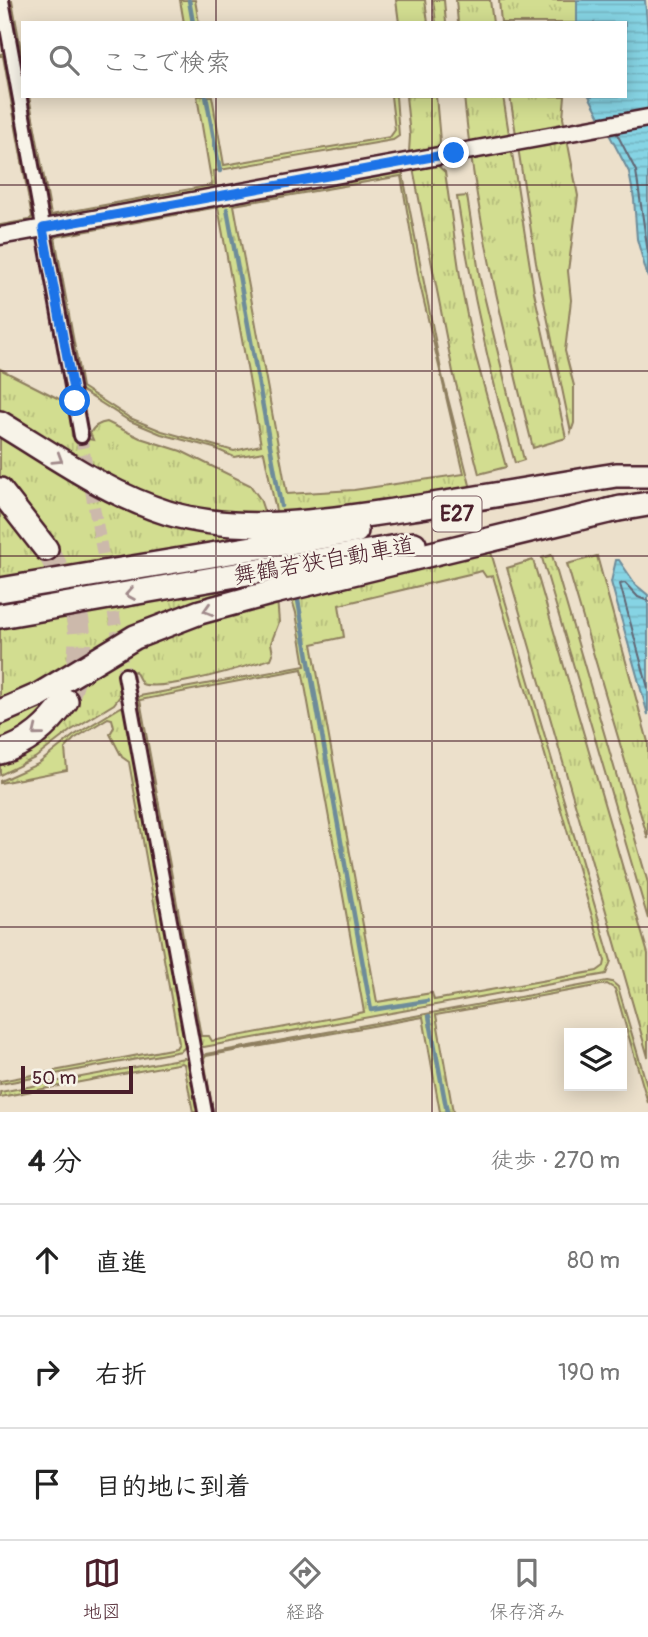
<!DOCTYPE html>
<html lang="ja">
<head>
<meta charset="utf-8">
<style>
	body { margin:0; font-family:Pangolin,"Klee One",sans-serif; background:#f2f2f2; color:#222 }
	.controls { position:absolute; right:21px; bottom:21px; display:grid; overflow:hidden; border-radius:0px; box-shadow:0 4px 18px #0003 }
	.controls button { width:63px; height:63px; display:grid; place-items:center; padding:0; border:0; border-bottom:2px solid #e0e0e0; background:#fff; color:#222; font:35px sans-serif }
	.scale { position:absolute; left:21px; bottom:18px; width:112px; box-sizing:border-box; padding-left:7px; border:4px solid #4a1f2b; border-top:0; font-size:19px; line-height:24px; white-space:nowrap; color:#4a1f2b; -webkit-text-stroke:5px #f7f3e8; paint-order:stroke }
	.stop { position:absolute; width:21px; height:21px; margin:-16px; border:5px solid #1a73e8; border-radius:50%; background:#fff }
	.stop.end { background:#1a73e8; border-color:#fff; box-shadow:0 2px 7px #0008 }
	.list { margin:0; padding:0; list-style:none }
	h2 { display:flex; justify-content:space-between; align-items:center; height:91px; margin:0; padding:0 28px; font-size:30px }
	h2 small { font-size:23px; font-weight:400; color:#767676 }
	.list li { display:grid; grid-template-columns:46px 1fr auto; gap:21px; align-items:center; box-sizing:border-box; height:112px; padding:0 28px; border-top:2px solid #e0e0e0 }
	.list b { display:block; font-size:26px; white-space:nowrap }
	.list em { font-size:23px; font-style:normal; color:#767676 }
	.icon { flex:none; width:38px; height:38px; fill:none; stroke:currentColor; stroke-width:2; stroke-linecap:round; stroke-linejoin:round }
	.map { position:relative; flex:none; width:648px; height:1112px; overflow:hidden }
	.search { position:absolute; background:#fff; box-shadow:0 4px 18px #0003; left:21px; right:21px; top:21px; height:77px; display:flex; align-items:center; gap:18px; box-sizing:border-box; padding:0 24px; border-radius:0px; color:#767676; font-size:26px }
	.sheet { height:427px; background:#fff }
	nav { display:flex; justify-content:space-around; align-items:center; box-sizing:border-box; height:98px; border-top:2px solid #e0e0e0; background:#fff; font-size:19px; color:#767676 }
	nav a { display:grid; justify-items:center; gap:4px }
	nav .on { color:#4a1f2b }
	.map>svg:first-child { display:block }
	.grass { fill:url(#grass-tufts); stroke:#8e7e5e; stroke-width:2; fill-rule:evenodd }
	.water { fill:url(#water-rules); stroke:#6e8c9a; stroke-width:2 }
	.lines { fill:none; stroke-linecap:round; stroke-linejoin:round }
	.shore { stroke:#626775; stroke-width:2 }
	.stream { stroke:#6e8c9a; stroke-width:4.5 }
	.minor-tunnel { stroke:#ccb9ab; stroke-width:12; stroke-dasharray:12 6; stroke-linecap:butt }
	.motorway-tunnel { stroke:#ccb9ab; stroke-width:23; stroke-dasharray:23 11; stroke-linecap:butt }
	.minor-casing { stroke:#4a1f2b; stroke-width:18 }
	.tertiary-casing { stroke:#4a1f2b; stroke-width:21 }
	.motorway-casing { stroke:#4a1f2b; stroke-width:28 }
	.minor { stroke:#f7f3e8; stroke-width:12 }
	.tertiary { stroke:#f7f3e8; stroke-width:16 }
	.motorway { stroke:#f7f3e8; stroke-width:23 }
	.oneway { stroke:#a0898a }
	.route { stroke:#1a73e8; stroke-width:9 }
	.grid { fill:none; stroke:#4a1f2b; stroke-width:2; stroke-opacity:0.55 }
	.labels { text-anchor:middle; stroke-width:5; stroke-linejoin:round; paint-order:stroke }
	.shield { fill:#f7f3e8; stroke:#7e5f64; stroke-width:2 }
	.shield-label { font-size:21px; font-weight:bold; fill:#4a1f2b }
	.street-label { font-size:23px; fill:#4a1f2b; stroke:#f7f3e8 }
</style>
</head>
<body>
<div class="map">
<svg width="648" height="1112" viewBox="0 0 648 1112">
	<defs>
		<pattern id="grass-tufts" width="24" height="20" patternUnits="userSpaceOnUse" patternTransform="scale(1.75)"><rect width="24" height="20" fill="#d2dd90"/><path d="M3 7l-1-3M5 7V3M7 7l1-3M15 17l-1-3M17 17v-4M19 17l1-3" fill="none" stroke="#b6bd7c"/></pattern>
		<pattern id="water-rules" width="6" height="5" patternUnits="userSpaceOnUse" patternTransform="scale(1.75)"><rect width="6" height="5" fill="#86d4e4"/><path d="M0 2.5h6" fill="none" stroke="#75b6c4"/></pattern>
	</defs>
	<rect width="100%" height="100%" fill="#ece0cb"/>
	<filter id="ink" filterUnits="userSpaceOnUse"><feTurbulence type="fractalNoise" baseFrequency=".0143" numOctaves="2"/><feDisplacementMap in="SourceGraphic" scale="14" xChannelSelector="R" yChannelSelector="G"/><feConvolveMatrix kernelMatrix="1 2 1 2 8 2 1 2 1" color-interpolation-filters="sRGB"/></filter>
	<g filter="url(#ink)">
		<g class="grass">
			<path d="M8,0H12L23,61V80Z"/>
			<path d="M180,0H195L199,23H184Z"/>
			<path d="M396,0H425L428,23H399Z"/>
			<path d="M433,0H444L446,23H436Z"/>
			<path d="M456,0H490L493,23H458Z"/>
			<path d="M499,0H577V23H501Z"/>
			<path d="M6,53L35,215V221L0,227V225L29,220L32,217L3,56H0V54Z"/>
			<path d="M26,96H29L51,215L212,185L197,96H212L224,165L390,137L395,130L391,96H396L399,136L393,140L214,171L216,188L49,218Z"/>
			<path d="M406,96H436L440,141L439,147L409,152L410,136Z"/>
			<path d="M464,96H503L534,292L566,438L533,448C504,331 475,216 464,96Z"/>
			<path d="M510,96H565L563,118L578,196L568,271L571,300L565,351L574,386V423L571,432L536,263Z"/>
			<path d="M436,164L445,172L462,290L474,350L506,467L479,474L453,372L413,168Z"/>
			<path d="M402,170L442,375L472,493L277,516L264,452L234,457L214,448L161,434L128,420L79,389L52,233ZM401,176L419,280L464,474L354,490L287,494L234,205ZM218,207L261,445L234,451L162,431L130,418L82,387L55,237Z"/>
			<path d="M467,196L480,279L524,460L515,463C490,375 471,288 457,197Z"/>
			<path d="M0,369L69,404L72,436L93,440L90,433C94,426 99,423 107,422L140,438L181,451L250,485L260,499L266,517L250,518L155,501L0,414Z"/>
			<path d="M0,433L221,530L228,537L225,542L0,580V502L11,489L0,478Z"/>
			<path d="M490,549L611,961L606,974L204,1047L200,1046L137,699L140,696L305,666L296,613L290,593ZM482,571L486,577L493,576L605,961L604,966L597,971L434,1000L432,993L377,1002L312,644L344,637L339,605ZM302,669L364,1012L212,1041L209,1036H201L140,700Z"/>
			<path d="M552,555L648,883V919L542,558Z"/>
			<path d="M597,556L648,742V839L567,564Z"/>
			<path d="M533,560L648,954V1057L507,568Z"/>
			<path d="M253,581L252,590L0,703V626Z"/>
			<path d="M277,598L279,622L271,643L273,654L271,659C246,666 165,692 142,684L135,671L119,677L120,696L114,704L70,731L35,758L0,775V761L11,758L60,692L166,632Z"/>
			<path d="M53,697L55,700L31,728L0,743V721Z"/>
			<path d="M121,707L125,708L186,1046L181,1051L0,1084V1081L176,1048L179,1043L129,762L122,757L110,734L114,727L112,719L108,718L74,739L65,749L67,770L0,783V781L38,764L73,736Z"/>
			<path d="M607,981L612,982L618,987L648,1089V1103L615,989L607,984L436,1015L453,1112H440L423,1017L206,1056L204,1059L213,1112H211L201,1059L206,1054Z"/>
			<path d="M184,1058L190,1061L199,1112H193L184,1064L182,1063L0,1097V1092Z"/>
		</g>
		<g class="water">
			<path d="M577,0H645L648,33V278L637,239L634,199L629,172L589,96H625V23H577Z"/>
			<path d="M616,560H619L636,585L648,595V715L611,582Z"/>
		</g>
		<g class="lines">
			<g class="shore">
				<path d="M617,134L636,171L648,253"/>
				<path d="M648,601L638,597L625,583L620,584L648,688"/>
			</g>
			<g class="stream">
				<path d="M189,0L193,23"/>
				<path d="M206,96L220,171"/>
				<path d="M227,209L281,506"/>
				<path d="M297,595L371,1010L427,1001"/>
				<path d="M429,1016L447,1112"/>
			</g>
			<path class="minor-tunnel" d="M81,436L125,675"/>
			<path class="motorway-tunnel" d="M46,549C79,602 92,641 66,701"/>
			<defs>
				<g id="minor">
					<path d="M2,0L81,436"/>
					<path d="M125,675L205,1112"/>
				</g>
				<path id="tertiary" d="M0,236L648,118"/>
				<g id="motorway">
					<path d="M0,423C55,456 107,494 168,513C244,536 329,520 406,509C476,499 546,486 616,475H648"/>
					<path d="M0,490L46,549"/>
					<path d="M607,511L648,504"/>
					<path d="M0,590L356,531"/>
					<path d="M0,616L414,544"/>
					<path d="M0,712L39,695L135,637L200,612L274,592L621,508"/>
					<path d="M0,752C29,744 49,725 66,701"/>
				</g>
			</defs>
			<use href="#minor" class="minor-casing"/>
			<use href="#tertiary" class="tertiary-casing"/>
			<use href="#motorway" class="motorway-casing"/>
			<use href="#minor" class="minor"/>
			<use href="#tertiary" class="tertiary"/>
			<use href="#motorway" class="motorway"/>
		</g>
		<defs><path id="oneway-chevron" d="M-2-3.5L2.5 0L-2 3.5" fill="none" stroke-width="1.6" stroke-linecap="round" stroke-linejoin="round" transform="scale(1.75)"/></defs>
		<g class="oneway">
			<use href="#oneway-chevron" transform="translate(58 459) rotate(32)"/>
			<use href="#oneway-chevron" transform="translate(130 594) rotate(170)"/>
			<use href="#oneway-chevron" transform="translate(208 610) rotate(163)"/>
			<use href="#oneway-chevron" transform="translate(37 732) rotate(141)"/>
		</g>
	</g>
	<g class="lines" filter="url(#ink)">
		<path class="route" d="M75,401L43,228L454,153"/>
	</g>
	<path class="grid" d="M216,0V23M432,0V23M216,96V1112M432,96V1112M0,185H648M0,371H648M0,556H648M0,741H648M0,927H648"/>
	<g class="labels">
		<rect class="shield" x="432.5" y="496.5" width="49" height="35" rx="5"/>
		<g class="shield-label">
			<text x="457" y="521">E27</text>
		</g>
		<g class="street-label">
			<text transform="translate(324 560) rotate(-10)" y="8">舞鶴若狭自動車道</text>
		</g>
	</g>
</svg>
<div class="controls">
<button><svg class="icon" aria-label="layers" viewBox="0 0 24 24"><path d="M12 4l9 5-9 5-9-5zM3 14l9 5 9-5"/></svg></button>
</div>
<div class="scale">50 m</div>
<div class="stop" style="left:75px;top:401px"></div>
<div class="stop end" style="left:454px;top:153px"></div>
<div class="search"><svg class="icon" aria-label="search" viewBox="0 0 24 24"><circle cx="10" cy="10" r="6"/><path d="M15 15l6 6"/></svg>ここで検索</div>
</div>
<section class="sheet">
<h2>4 分<small>徒歩 · 270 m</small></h2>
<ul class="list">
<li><svg class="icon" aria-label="ahead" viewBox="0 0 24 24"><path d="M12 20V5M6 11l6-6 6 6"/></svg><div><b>直進</b></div><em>80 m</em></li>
<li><svg class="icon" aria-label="right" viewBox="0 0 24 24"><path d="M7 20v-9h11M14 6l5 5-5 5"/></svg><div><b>右折</b></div><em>190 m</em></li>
<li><svg class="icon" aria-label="arrive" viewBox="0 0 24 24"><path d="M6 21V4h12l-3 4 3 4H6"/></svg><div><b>目的地に到着</b></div></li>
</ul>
</section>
<nav>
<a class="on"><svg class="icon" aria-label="map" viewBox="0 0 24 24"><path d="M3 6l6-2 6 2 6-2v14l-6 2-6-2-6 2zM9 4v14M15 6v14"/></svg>地図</a>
<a><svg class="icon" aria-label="directions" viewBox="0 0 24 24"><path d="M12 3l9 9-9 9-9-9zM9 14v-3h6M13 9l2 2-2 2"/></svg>経路</a>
<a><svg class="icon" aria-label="saved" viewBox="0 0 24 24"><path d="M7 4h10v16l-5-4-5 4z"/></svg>保存済み</a>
</nav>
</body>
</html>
